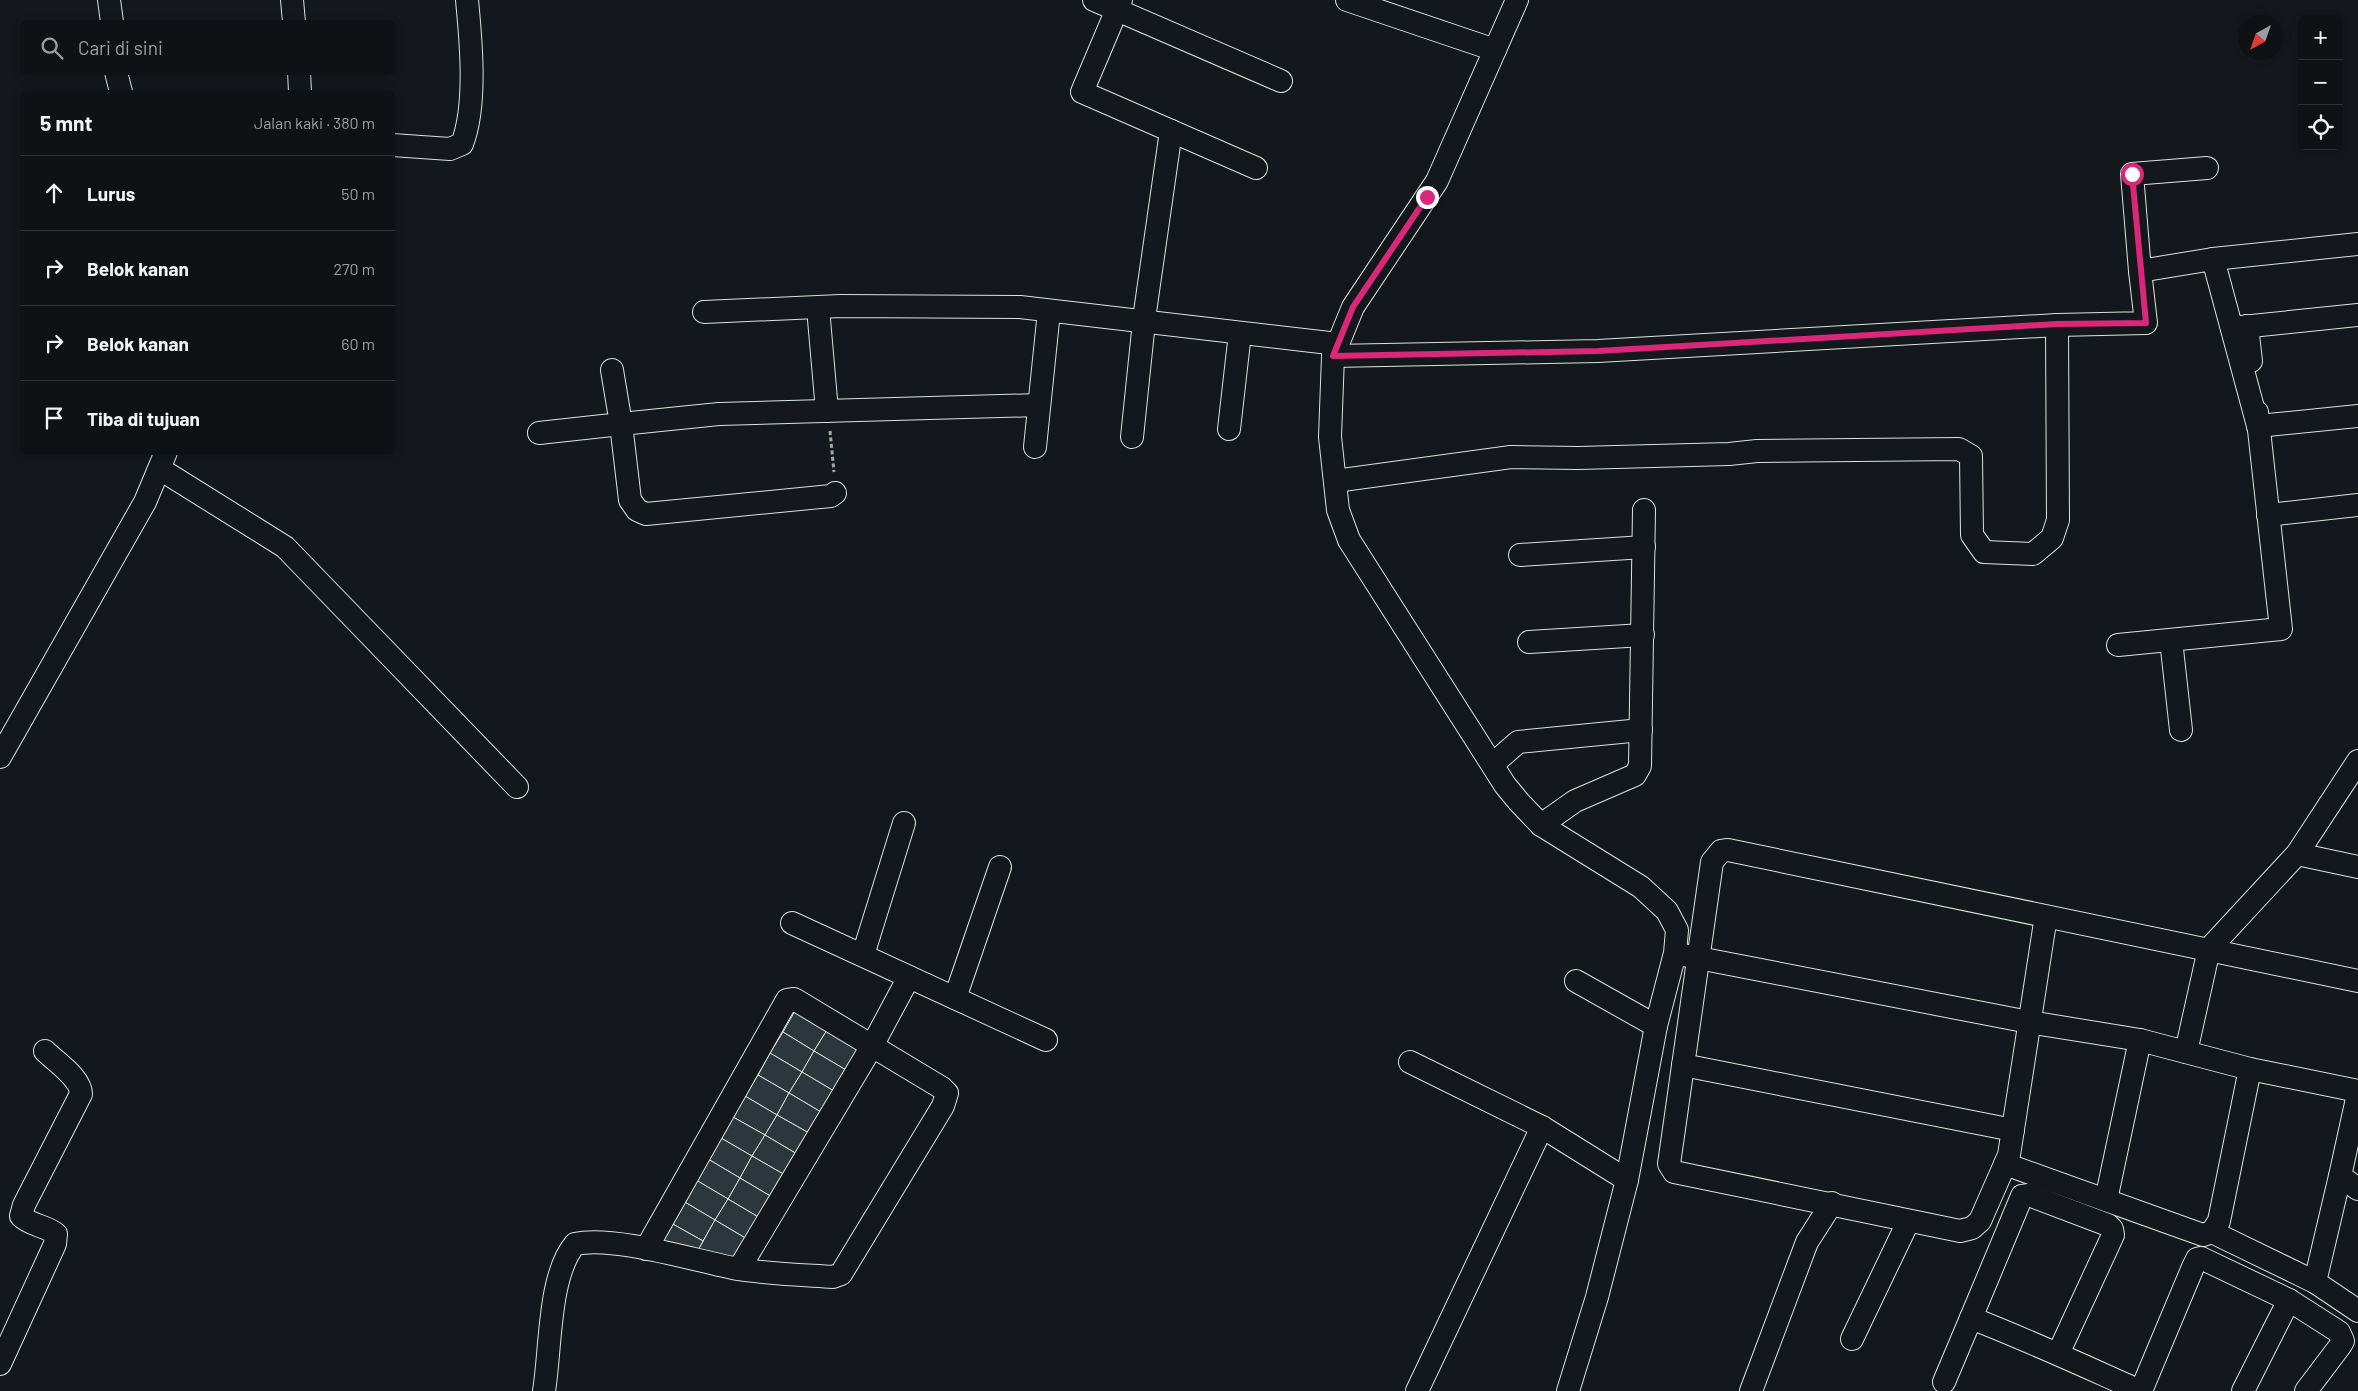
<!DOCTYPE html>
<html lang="id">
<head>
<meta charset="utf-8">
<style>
	body { margin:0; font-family:Barlow,sans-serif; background:#1d2022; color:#f1f3f6 }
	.controls { position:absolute; right:15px; top:15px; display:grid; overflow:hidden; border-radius:8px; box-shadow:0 2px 8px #0003 }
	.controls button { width:45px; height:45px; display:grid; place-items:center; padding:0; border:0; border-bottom:1px solid #2f3234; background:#0f1215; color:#f1f3f6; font:25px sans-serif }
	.compass { position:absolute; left:2238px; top:15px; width:45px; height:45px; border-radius:50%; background:#0f1215; box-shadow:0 2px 8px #0003; rotate:220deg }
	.stop { position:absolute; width:15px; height:15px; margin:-11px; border:4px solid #db2777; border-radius:50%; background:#fff }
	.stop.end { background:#db2777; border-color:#fff; box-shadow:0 1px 5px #0008 }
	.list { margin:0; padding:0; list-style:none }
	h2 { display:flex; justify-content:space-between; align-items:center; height:65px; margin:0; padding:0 20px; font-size:21px }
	h2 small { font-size:16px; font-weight:400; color:#9b9ea0 }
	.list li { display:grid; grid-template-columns:32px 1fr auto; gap:15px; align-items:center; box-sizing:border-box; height:75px; padding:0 20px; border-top:1px solid #2f3234 }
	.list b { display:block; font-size:19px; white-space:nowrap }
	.list em { font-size:16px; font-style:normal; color:#9b9ea0 }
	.icon { flex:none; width:28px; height:28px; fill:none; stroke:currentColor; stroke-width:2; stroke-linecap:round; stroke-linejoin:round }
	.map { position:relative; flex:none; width:2358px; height:1391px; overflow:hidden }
	.search { position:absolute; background:#0f1215; box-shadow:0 2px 8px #0003; left:20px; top:20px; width:375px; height:55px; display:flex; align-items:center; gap:12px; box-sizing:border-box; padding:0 18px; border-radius:8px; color:#9b9ea0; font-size:19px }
	.panel { position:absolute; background:#0f1215; box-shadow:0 2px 8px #0003; left:20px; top:90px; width:375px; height:365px; border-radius:8px }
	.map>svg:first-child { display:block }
	.building { fill:#2c363c; stroke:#d8e6dc }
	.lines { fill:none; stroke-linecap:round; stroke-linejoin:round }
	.minor-casing { stroke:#d8e6dc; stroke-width:24 }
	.path { stroke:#9da8a2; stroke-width:3; stroke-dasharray:4 2.5; stroke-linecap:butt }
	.minor { stroke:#14181c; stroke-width:22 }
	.route { stroke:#db2777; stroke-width:6 }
</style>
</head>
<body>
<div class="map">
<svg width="2358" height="1391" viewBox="0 0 2358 1391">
	<rect width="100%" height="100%" fill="#14181c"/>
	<g class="building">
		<path d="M795,1011L827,1030L814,1051L783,1032Z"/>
		<path d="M827,1030L859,1048L846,1070L814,1051Z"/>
		<path d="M783,1032L814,1051L802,1072L770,1053Z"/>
		<path d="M814,1051L846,1070L834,1091L802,1072Z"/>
		<path d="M770,1053L802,1072L789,1093L758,1075Z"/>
		<path d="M802,1072L834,1091L821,1112L789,1093Z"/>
		<path d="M758,1075L789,1093L777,1115L745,1096Z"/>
		<path d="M789,1093L821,1112L809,1133L777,1115Z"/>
		<path d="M745,1096L777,1115L765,1135L733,1117Z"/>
		<path d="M777,1115L809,1133L797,1154L765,1135Z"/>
		<path d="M733,1117L765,1135L752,1156L721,1138Z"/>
		<path d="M765,1135L797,1154L785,1175L752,1156Z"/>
		<path d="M721,1138L752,1156L740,1178L708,1159Z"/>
		<path d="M752,1156L785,1175L772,1197L740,1178Z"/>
		<path d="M708,1159L740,1178L728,1199L696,1180Z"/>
		<path d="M740,1178L772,1197L760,1218L728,1199Z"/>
		<path d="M696,1180L728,1199L715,1220L683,1201Z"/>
		<path d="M728,1199L760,1218L747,1239L715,1220Z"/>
		<path d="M683,1201L715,1220L703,1241L671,1223Z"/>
		<path d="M715,1220L747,1239L735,1260L697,1252Z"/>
		<path d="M671,1223L703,1241L697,1252L659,1243Z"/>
	</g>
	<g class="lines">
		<defs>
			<g id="minor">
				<path d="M109,0L112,22"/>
				<path d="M292,0L294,22"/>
				<path d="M1094,0L1281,81"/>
				<path d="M1121,0L1082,92L1256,168"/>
				<path d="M1347,0L1495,50"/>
				<path d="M1517,0L1437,181L1353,307L1333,356L1330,437L1338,510L1349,540L1505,785L1519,802L1541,825L1641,887L1667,911L1677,930L1675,953L1656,1026L1627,1180L1597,1297L1568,1391"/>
				<path d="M116,72L121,92"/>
				<path d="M299,72L300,92"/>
				<path d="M392,145L450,149L462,144C477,106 471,41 467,0"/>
				<path d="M2213,259L2358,244"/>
				<path d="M2140,271L2132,174L2207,168"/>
				<path d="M818,308L827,411"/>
				<path d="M704,312L840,306L1020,307L1338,344"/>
				<path d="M2247,326L2251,361"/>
				<path d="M2232,328L2358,315"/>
				<path d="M1333,356L1598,351L2057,325L2146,323L2140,271L2213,259L2258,426"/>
				<path d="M2258,426L2358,416"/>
				<path d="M1229,429L1240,333"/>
				<path d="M539,433L621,424L612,370"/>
				<path d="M1132,437L1145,312L1171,131"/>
				<path d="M1035,447L1049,311"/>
				<path d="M160,469L285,547L517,787"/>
				<path d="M1335,481L1511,457L1578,458L1729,454L1757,451L1959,449L1971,456L1972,535L1984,552L2033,554L2052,538L2058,520L2057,325"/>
				<path d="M835,493L831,496L646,514L637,510L630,500L621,424L719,414L1039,405"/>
				<path d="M2268,515L2358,505"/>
				<path d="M1520,555L1644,547"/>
				<path d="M2171,640L2181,730"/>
				<path d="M1529,642L1643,635"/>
				<path d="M2118,645L2281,629L2257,412"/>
				<path d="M0,757L145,502L166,452"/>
				<path d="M1493,764L1518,742L1641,730"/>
				<path d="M1541,825L1575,801L1635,775L1640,766L1644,510"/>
				<path d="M2297,854L2358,867"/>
				<path d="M2046,916L2009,1155L1980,1221L1972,1228L1960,1231L1674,1172L1669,1164L1712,862L1721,851L1728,850L2358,981"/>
				<path d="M792,923L1046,1040"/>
				<path d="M863,955L904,823"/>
				<path d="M1683,955L2029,1022L2140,1040L2250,1069L2358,1091"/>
				<path d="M1576,981L1656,1026"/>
				<path d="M955,998L1000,867"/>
				<path d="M2186,1052L2209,949L2297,854L2358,761"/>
				<path d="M1410,1062L1542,1127L1627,1180"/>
				<path d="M1683,1065L2013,1130"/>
				<path d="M2358,1094L2340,1176L2358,1189"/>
				<path d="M2005,1164L2203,1235L2212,1232L2219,1221L2250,1069"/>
				<path d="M2340,1176L2315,1282L2358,1311"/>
				<path d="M2106,1200L2140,1040"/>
				<path d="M2212,1232L2315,1282"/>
				<path d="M739,1269L872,1046L909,977"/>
				<path d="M1852,1339L1908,1222"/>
				<path d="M2058,1354L2113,1235L2112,1229L2108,1225L2029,1195L2022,1196L1971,1318C2028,1340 2084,1366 2140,1391"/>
				<path d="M0,1364L55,1244L56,1234C45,1225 31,1226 21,1216L24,1205L81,1094C81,1078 56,1062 45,1051"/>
				<path d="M1944,1382L1971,1318"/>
				<path d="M544,1391C551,1349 548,1276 575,1244C614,1235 696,1261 738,1269C769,1274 802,1275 833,1277L841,1274L943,1106L947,1093L942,1088L794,999L787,1000L646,1249"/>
				<path d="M1417,1391L1542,1127"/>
				<path d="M1751,1391L1807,1242L1832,1203"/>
				<path d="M2141,1391L2193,1267L2197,1259L2201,1258L2289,1300L2339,1332L2343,1341L2340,1346L2306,1391"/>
				<path d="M2243,1391L2289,1300"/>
			</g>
		</defs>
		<use href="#minor" class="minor-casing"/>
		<path class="path" d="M830,431L834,472"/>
		<use href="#minor" class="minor"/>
	</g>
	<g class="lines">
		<path class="route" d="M1427,197L1353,307L1333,356L1598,351L2057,324L2146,323L2132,174"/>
	</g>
</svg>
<div class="controls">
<button>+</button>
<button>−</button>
<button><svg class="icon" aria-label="locate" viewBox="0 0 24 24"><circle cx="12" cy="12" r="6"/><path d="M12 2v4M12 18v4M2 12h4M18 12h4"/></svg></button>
</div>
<svg class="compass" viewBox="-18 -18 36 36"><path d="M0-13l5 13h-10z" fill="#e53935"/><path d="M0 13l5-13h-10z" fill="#9b9ea0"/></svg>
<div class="stop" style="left:2132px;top:174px"></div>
<div class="stop end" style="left:1427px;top:197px"></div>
<div class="search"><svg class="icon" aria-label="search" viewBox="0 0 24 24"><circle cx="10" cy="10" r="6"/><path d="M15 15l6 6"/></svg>Cari di sini</div>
<section class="panel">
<h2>5 mnt<small>Jalan kaki · 380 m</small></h2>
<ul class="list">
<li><svg class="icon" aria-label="ahead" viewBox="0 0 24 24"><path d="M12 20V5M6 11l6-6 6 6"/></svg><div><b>Lurus</b></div><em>50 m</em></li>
<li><svg class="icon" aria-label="right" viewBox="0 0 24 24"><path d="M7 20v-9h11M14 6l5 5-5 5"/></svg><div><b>Belok kanan</b></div><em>270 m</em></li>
<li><svg class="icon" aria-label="right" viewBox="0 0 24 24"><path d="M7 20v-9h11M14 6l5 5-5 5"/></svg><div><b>Belok kanan</b></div><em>60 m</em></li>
<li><svg class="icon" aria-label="arrive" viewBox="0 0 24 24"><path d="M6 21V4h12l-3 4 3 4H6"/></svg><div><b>Tiba di tujuan</b></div></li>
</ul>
</section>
</div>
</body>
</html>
